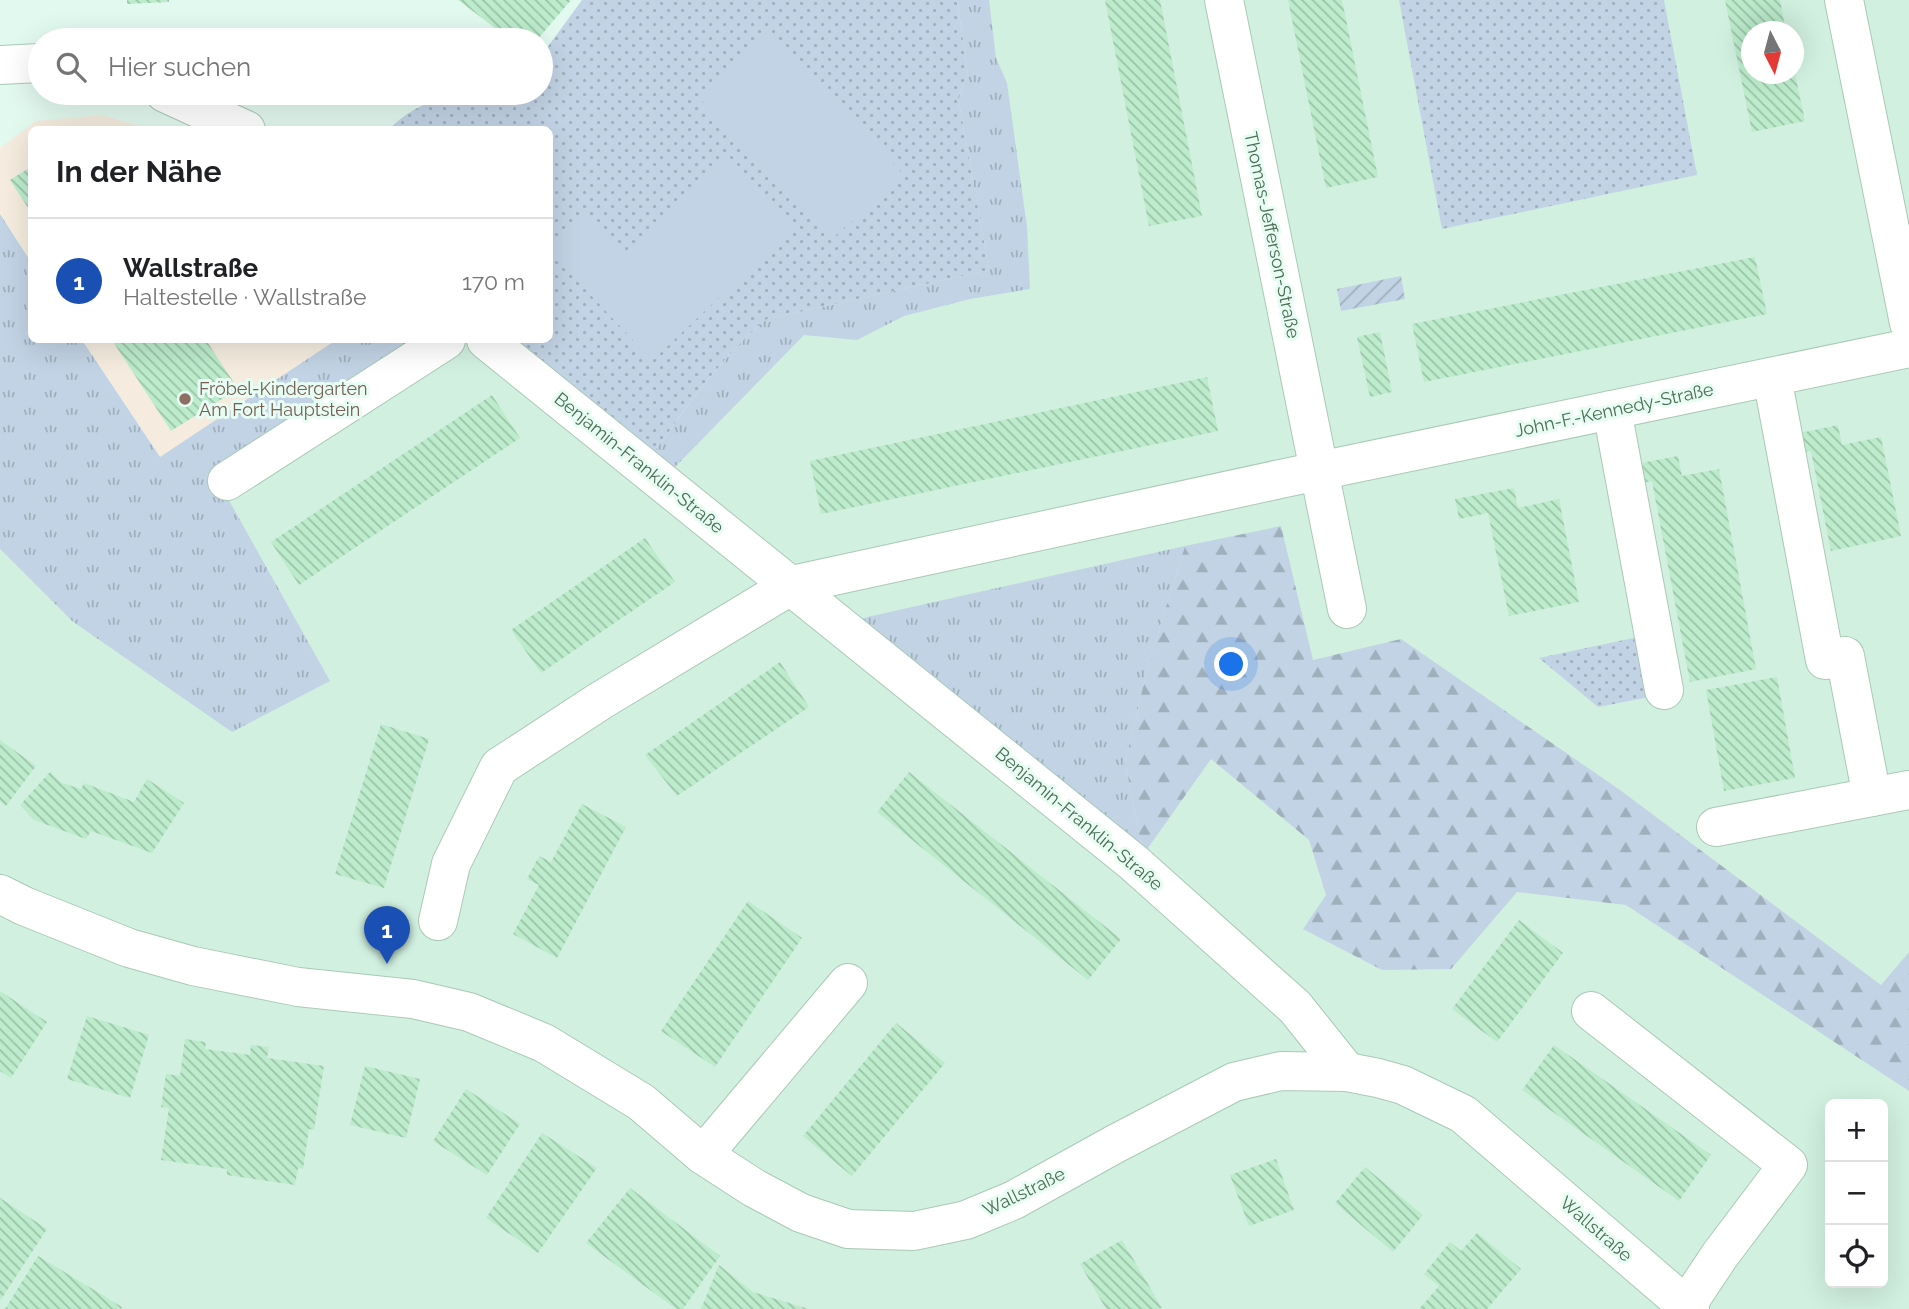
<!DOCTYPE html>
<html lang="de">
<head>
<meta charset="utf-8">
<style>
	body { margin:0; font-family:Raleway,sans-serif; background:#f6f6f6; color:#202124 }
	.controls { position:absolute; right:21px; bottom:21px; display:grid; overflow:hidden; border-radius:10px; box-shadow:0 7px 28px #0002 }
	.controls button { width:63px; height:63px; display:grid; place-items:center; padding:0; border:0; border-bottom:2px solid #e0e0e0; background:#fff; color:#202124; font:35px sans-serif }
	.compass { position:absolute; left:1741px; top:21px; width:63px; height:63px; border-radius:50%; background:#fff; box-shadow:0 7px 28px #0002; rotate:174deg }
	.you { position:absolute; left:1232px; top:665px; width:24px; height:24px; margin:-18px; border:5px solid #fff; border-radius:50%; background:#1a73e8; box-shadow:0 0 0 10px #1a73e833 }
	.badge { display:grid; place-items:center; width:46px; height:46px; border-radius:50%; background:#367342; color:#fff; font-size:23px; font-weight:700 }
	.pin { position:absolute; translate:-50% -58px; filter:drop-shadow(0 2px 4px #0008) }
	.pin::after { content:''; position:absolute; top:37px; width:24px; height:21px; background:inherit; clip-path:polygon(0 0,100% 0,50% 100%) }
	.list { margin:0; padding:0; list-style:none }
	h2 { display:flex; justify-content:space-between; align-items:center; height:91px; margin:0; padding:0 28px; font-size:30px }
	h2 small { font-size:23px; font-weight:400; color:#757577 }
	.list li { display:grid; grid-template-columns:46px 1fr auto; gap:21px; align-items:center; box-sizing:border-box; height:126px; padding:0 28px; border-top:2px solid #e0e0e0 }
	.list b { display:block; font-size:26px; white-space:nowrap }
	.list p { margin:0; font-size:23px; white-space:nowrap; color:#757577 }
	.list em { font-size:23px; font-style:normal; color:#757577 }
	.icon { flex:none; width:38px; height:38px; fill:none; stroke:currentColor; stroke-width:2; stroke-linecap:round; stroke-linejoin:round }
	.map { position:relative; flex:none; width:1909px; height:1309px; overflow:hidden }
	.search { position:absolute; background:#fff; box-shadow:0 7px 28px #0002; left:28px; top:28px; width:525px; height:77px; display:flex; align-items:center; gap:18px; box-sizing:border-box; padding:0 24px; border-radius:38px; color:#757577; font-size:26px }
	.panel { position:absolute; background:#fff; box-shadow:0 7px 28px #0002; left:28px; top:126px; width:525px; height:217px; border-radius:10px }
	.map>svg:first-child { display:block }
	.residential { fill:#d1f0e0; fill-rule:evenodd }
	.education { fill:#f5ecdf }
	.grass { fill:url(#grass-tufts) }
	.forest { fill:url(#forest-firs) }
	.park { fill:url(#park-dots) }
	.garden { fill:url(#garden-furrows) }
	.pitch { fill:#c2d3e5 }
	.building { fill:url(#building-back-hatch) }
	.lines { fill:none; stroke-linecap:round; stroke-linejoin:round }
	.minor-casing { stroke:#aac9b6; stroke-width:40 }
	.minor { stroke:#fff; stroke-width:38 }
	.education-dot { fill:#8d6e63; stroke:#e7fdf3; stroke-width:2.5 }
	.labels { text-anchor:middle; stroke-width:6; stroke-linejoin:round; paint-order:stroke }
	.street-label { font-size:18px; fill:#4b6e55; stroke:#e7fdf3 }
	.education-label { font-size:18px; fill:#785e54; stroke:#e7fdf3; text-anchor:start }
</style>
</head>
<body>
<div class="map">
<svg width="1909" height="1309" viewBox="0 0 1909 1309">
	<defs>
		<pattern id="grass-tufts" width="24" height="20" patternUnits="userSpaceOnUse" patternTransform="scale(1.75)"><rect width="24" height="20" fill="#c2d3e5"/><path d="M3 7l-1-3M5 7V3M7 7l1-3M15 17l-1-3M17 17v-4M19 17l1-3" fill="none" stroke="#a0afbc"/></pattern>
		<pattern id="forest-firs" width="22" height="20" patternUnits="userSpaceOnUse" patternTransform="scale(1.75)"><rect width="22" height="20" fill="#c2d3e5"/><path d="M5 1l3.5 6h-7zM16 11l3.5 6h-7z" fill="#a0afbc"/></pattern>
		<pattern id="park-dots" width="8" height="8" patternUnits="userSpaceOnUse" patternTransform="scale(1.75)"><rect width="8" height="8" fill="#c2d3e5"/><path d="M2 2h.1M6 6h.1" fill="none" stroke="#a0afbc" stroke-width="1.8" stroke-linecap="round"/></pattern>
		<pattern id="garden-furrows" width="10" height="10" patternUnits="userSpaceOnUse" patternTransform="scale(1.75)"><rect width="10" height="10" fill="#c2d3e5"/><path d="M-1 1l2-2M0 10L10 0M9 11l2-2" fill="none" stroke="#a0afbc"/></pattern>
		<pattern id="building-back-hatch" width="6" height="6" patternUnits="userSpaceOnUse" patternTransform="scale(1.75)"><rect width="6" height="6" fill="#bceccc"/><path d="M-1 5l2 2M0 0l6 6M5-1l2 2" fill="none" stroke="#9bc3a8"/></pattern>
	</defs>
	<rect width="100%" height="100%" fill="#e2f9ef"/>
	<path class="residential" d="M957,0H1909V1309H0V549L72,621L329,680L216,477L412,340H510L653,453L968,74ZM1752,32H1794V74H1752ZM1830,1104H1883V1283H1830Z"/>
	<g class="education">
		<path d="M102,115L150,129L32,130L31,262L0,214V148L36,121Z"/>
		<path d="M82,340H336L160,458Z"/>
	</g>
	<g class="grass">
		<path d="M957,0H989L996,58L1007,83L1027,227L1030,289L970,299L904,316L857,340L804,335L674,468L653,453C689,405 720,357 767,319L989,270L958,97L968,74Z"/>
		<path d="M0,214L31,262L32,340H82L160,457L336,340H412L216,477L330,681L232,732L72,621L0,549Z"/>
		<path d="M1185,546L1149,662L1125,762L1143,855L854,620Z"/>
	</g>
	<path class="forest" d="M1281,526L1313,660L1401,639L1620,790L1881,985L1909,952V1091L1626,905L1517,892L1451,969L1382,970L1303,929L1326,895L1309,840L1211,759L1143,855L1125,762L1149,662L1185,546Z"/>
	<g class="park">
		<path d="M582,0H957L968,74L958,97L989,270L767,319C720,357 689,405 653,453L510,340H550V130H388C433,85 483,93 541,93V56Z"/>
		<path d="M1399,0H1664L1697,175L1442,229Z"/>
		<path d="M1643,636L1655,696L1598,707L1539,658Z"/>
	</g>
	<path class="garden" d="M1401,276L1405,299L1341,311L1337,289Z"/>
	<g class="pitch">
		<path d="M770,31L903,174L831,240L698,97Z"/>
		<path d="M728,156L795,226L652,361L550,251L585,217L622,255Z"/>
	</g>
	<g class="building">
		<path d="M127,0H169V2L127,4Z"/>
		<path d="M458,0H571L537,40H511Z"/>
		<path d="M1105,0H1160L1202,216L1149,226Z"/>
		<path d="M1288,0H1342L1378,177L1326,188Z"/>
		<path d="M1725,0H1780L1786,32H1752V74H1795L1805,121L1752,132Z"/>
		<path d="M32,166V214L10,180Z"/>
		<path d="M1755,257L1767,314L1424,382L1412,324Z"/>
		<path d="M1380,332L1392,392L1370,397L1357,337Z"/>
		<path d="M112,340H206L238,389L171,431Z"/>
		<path d="M1207,377L1218,431L821,514L810,461Z"/>
		<path d="M492,395L520,438L299,585L271,542Z"/>
		<path d="M1838,425L1842,445L1881,437L1901,536L1831,551L1811,451L1791,454L1786,436Z"/>
		<path d="M1678,456L1682,476L1719,469L1756,669L1690,682L1652,481L1629,486L1625,466Z"/>
		<path d="M1514,488L1518,508L1559,499L1579,602L1509,616L1488,513L1459,519L1455,499Z"/>
		<path d="M645,538L675,582L541,673L511,630Z"/>
		<path d="M780,662L809,707L677,796L645,755Z"/>
		<path d="M1777,677L1795,778L1724,791L1706,690Z"/>
		<path d="M381,724L429,739L384,888L335,874Z"/>
		<path d="M0,740L36,766L6,806L0,801Z"/>
		<path d="M50,772L62,783L81,789L84,783L134,802L147,779L184,803L152,853L91,831L86,839L34,820L20,805Z"/>
		<path d="M909,772L1121,939L1088,980L877,812Z"/>
		<path d="M582,804L626,827L557,958L513,934L539,885L527,879L539,856L551,862Z"/>
		<path d="M748,901L802,938L715,1067L661,1031Z"/>
		<path d="M1519,920L1563,953L1497,1042L1452,1009Z"/>
		<path d="M0,991L47,1022L11,1078L0,1071Z"/>
		<path d="M87,1016L149,1035L130,1098L67,1079Z"/>
		<path d="M896,1023L945,1063L852,1176L803,1136Z"/>
		<path d="M185,1039L206,1042L205,1049L250,1055L251,1045L269,1047L267,1058L324,1066L314,1130L309,1129L303,1169L298,1168L295,1185L227,1175V1169L161,1160L169,1108L161,1107L166,1074L180,1076Z"/>
		<path d="M1554,1045L1711,1155L1679,1201L1522,1090Z"/>
		<path d="M365,1066L420,1079L406,1138L350,1125Z"/>
		<path d="M466,1089L520,1124L487,1175L433,1141Z"/>
		<path d="M542,1133L597,1168L538,1253L486,1218Z"/>
		<path d="M1276,1159L1294,1210L1249,1226L1230,1175Z"/>
		<path d="M1365,1167L1423,1215L1393,1252L1335,1203Z"/>
		<path d="M630,1188L720,1256L683,1309H676L586,1243Z"/>
		<path d="M0,1198L47,1229L0,1301Z"/>
		<path d="M1477,1233L1521,1269L1487,1309H1419L1439,1286L1424,1274L1450,1242L1461,1251Z"/>
		<path d="M1122,1240L1162,1308L1159,1309H1106L1080,1264Z"/>
		<path d="M38,1256L122,1307L121,1309H5Z"/>
		<path d="M719,1265L753,1292L809,1309H701Z"/>
	</g>
	<g class="lines">
		<defs>
			<g id="minor">
				<path d="M1224,0L1347,609"/>
				<path d="M1844,0L1909,323"/>
				<path d="M0,65L40,63"/>
				<path d="M165,93L246,130"/>
				<path d="M486,340L1134,863L1295,1007L1347,1072"/>
				<path d="M1772,377L1825,660L1845,656L1872,797"/>
				<path d="M1612,410L1664,690"/>
				<path d="M227,481L446,340"/>
				<path d="M1716,827L1909,790"/>
				<path d="M0,894L24,906L129,948L193,966L298,987L413,999L469,1012L544,1043L641,1102L703,1155L754,1188L801,1213L848,1229L914,1231L966,1220L1014,1200L1115,1144L1234,1082L1281,1071L1347,1072L1378,1078L1403,1085L1463,1114L1690,1309"/>
				<path d="M438,921L451,864L499,767L600,701L792,585L1285,478L1909,348"/>
				<path d="M1591,1011L1788,1165L1720,1255L1686,1306"/>
				<path d="M703,1155L848,983"/>
			</g>
		</defs>
		<use href="#minor" class="minor-casing"/>
		<use href="#minor" class="minor"/>
	</g>
	<circle class="education-dot" cx="185" cy="399" r="7"/>
	<g class="labels">
		<g class="street-label">
			<text transform="translate(1272 235) rotate(78)" y="6">Thomas-Jefferson-Straße</text>
			<text transform="translate(1614 410) rotate(-12)" y="6">John-F.-Kennedy-Straße</text>
			<text transform="translate(639 463) rotate(39)" y="6">Benjamin-Franklin-Straße</text>
			<text transform="translate(1079 819) rotate(40)" y="6">Benjamin-Franklin-Straße</text>
			<text transform="translate(1024 1192) rotate(-26)" y="6">Wallstraße</text>
			<text transform="translate(1596 1229) rotate(41)" y="6">Wallstraße</text>
		</g>
		<g class="education-label">
			<text x="199" y="395">Fröbel-Kindergarten<tspan x="199" dy="21">Am Fort Hauptstein</tspan></text>
		</g>
	</g>
</svg>
<div class="controls">
<button>+</button>
<button>−</button>
<button><svg class="icon" aria-label="locate" viewBox="0 0 24 24"><circle cx="12" cy="12" r="6"/><path d="M12 2v4M12 18v4M2 12h4M18 12h4"/></svg></button>
</div>
<svg class="compass" viewBox="-18 -18 36 36"><path d="M0-13l5 13h-10z" fill="#e53935"/><path d="M0 13l5-13h-10z" fill="#757577"/></svg>
<div class="you"></div>
<div class="pin badge" style="left:387px;top:964px;background:#1a4fb4">1</div>
<div class="search"><svg class="icon" aria-label="search" viewBox="0 0 24 24"><circle cx="10" cy="10" r="6"/><path d="M15 15l6 6"/></svg>Hier suchen</div>
<section class="panel">
<h2>In der Nähe<small></small></h2>
<ul class="list">
<li><span class="badge" style="background:#1a4fb4">1</span><div><b>Wallstraße</b><p>Haltestelle · Wallstraße</p></div><em>170 m</em></li>
</ul>
</section>
</div>
</body>
</html>
